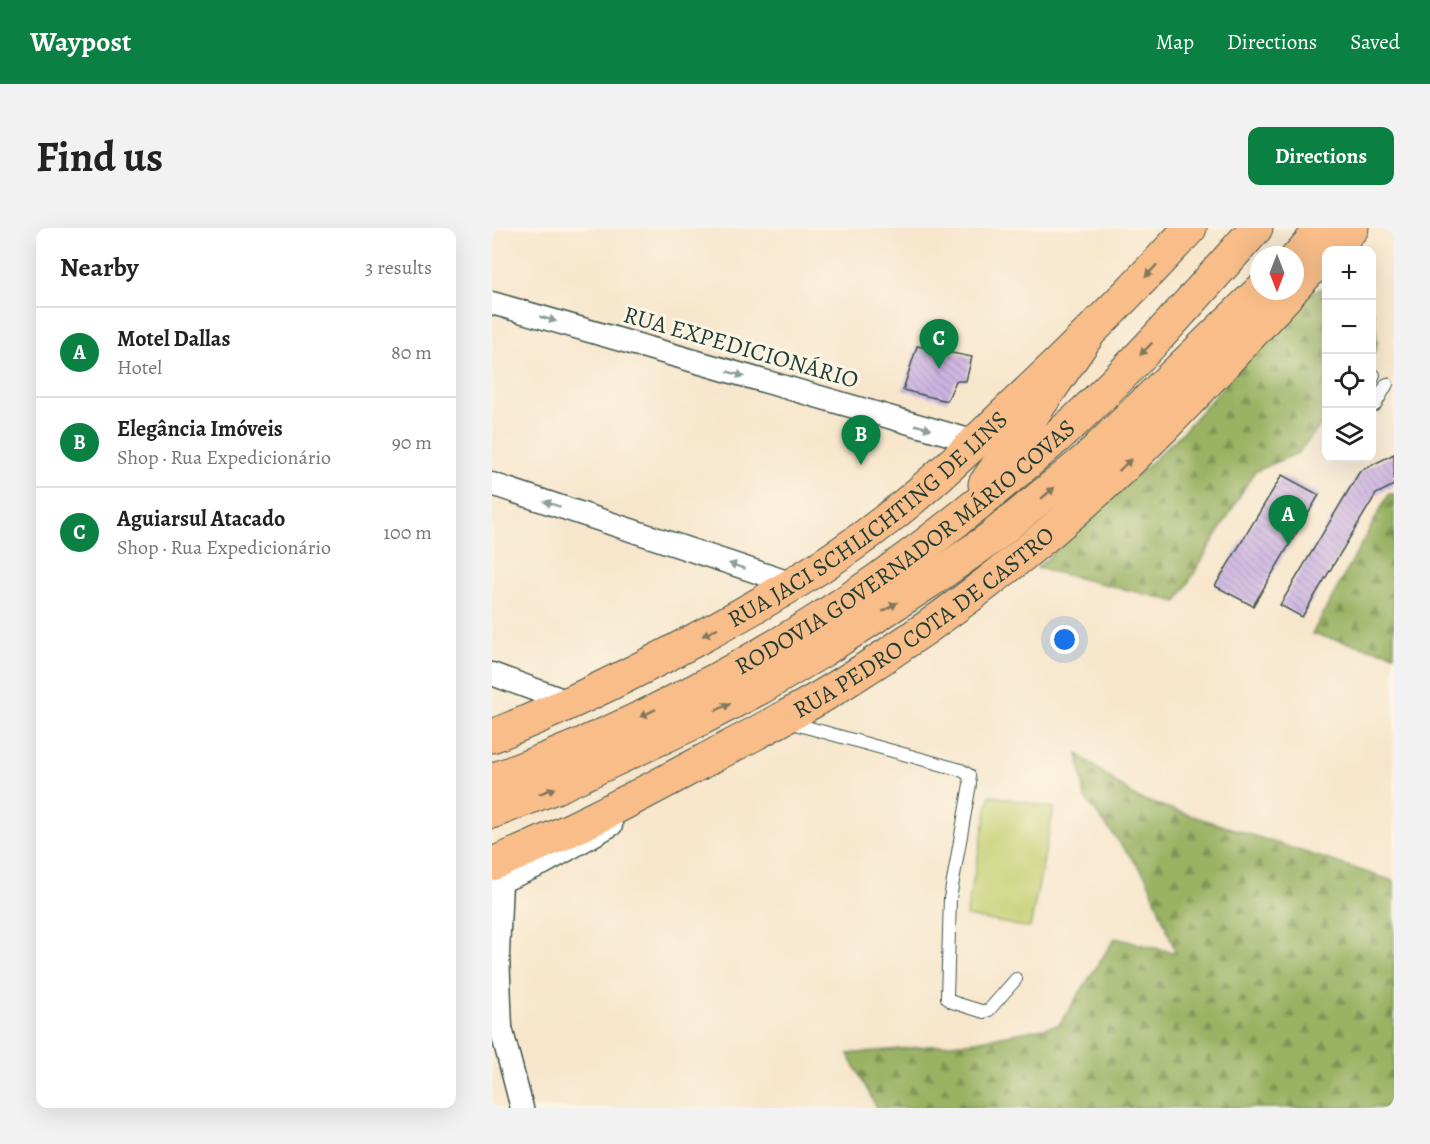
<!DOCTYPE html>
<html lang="en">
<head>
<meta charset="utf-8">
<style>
	body { margin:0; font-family:Alegreya,serif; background:#f2f2f2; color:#222 }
	.controls { position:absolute; right:18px; top:18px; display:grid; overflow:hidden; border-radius:12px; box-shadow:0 6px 24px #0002 }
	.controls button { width:54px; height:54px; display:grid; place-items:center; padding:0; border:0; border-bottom:2px solid #e0e0e0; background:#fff; color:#222; font:30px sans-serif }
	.compass { position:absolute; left:758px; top:18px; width:54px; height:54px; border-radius:50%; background:#fff; box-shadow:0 6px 24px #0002; rotate:180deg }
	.you { position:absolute; left:573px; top:412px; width:21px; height:21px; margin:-15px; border:4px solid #fff; border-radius:50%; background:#1a73e8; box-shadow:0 0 0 9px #1a73e833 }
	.badge { display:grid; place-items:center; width:39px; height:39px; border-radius:50%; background:#0b8043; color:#fff; font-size:20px; font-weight:700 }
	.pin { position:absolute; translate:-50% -50px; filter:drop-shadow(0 2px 3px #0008) }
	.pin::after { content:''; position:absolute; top:32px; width:21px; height:18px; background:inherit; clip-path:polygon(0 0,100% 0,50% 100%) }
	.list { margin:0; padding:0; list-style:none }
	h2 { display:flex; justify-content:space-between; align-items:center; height:78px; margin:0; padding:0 24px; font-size:26px }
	h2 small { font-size:20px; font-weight:400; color:#767676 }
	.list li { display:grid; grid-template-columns:39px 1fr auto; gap:18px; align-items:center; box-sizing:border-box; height:90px; padding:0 24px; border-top:2px solid #e0e0e0 }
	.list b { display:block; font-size:22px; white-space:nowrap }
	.list p { margin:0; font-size:20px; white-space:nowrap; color:#767676 }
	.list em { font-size:20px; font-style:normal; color:#767676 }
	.icon { flex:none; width:33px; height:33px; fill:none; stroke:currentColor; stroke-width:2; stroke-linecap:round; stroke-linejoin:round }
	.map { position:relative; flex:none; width:902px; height:880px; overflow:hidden; border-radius:12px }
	header { display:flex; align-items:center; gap:36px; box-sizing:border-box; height:84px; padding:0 30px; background:#0b8043; color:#fff }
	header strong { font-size:28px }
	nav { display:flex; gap:33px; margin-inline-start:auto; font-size:21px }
	.intro { display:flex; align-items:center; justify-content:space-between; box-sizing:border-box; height:144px; padding:0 36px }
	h1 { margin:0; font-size:42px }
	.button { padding:15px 27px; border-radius:12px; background:#0b8043; color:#fff; font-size:21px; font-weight:700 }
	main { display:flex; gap:36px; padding:0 36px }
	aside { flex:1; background:#fff; border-radius:12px; box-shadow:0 6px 24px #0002 }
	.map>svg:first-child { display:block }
	.grass { fill:#c3cf71; stroke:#718652; stroke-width:1.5 }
	.forest { fill:url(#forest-firs); stroke:#5c784c; stroke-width:1.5 }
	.building { fill:url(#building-back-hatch) }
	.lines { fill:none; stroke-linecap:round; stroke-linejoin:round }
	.lane-casing { stroke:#3f564b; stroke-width:14 }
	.street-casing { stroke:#3f564b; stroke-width:25 }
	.primary-casing { stroke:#3f564b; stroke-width:35 }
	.highway-casing { stroke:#3f564b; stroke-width:35 }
	.lane { stroke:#fff; stroke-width:12 }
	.street { stroke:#fff; stroke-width:22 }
	.primary { stroke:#f8bd89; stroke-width:33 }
	.highway { stroke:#f8bd89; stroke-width:33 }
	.oneway { fill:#81775a }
	.oneway2 { fill:#8f9e9a }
	.labels { text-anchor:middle; stroke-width:6; stroke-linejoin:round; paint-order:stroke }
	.street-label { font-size:24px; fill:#1f3d34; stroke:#fcf5e5 }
</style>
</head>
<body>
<header>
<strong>Waypost</strong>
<nav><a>Map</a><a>Directions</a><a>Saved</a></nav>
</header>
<div class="intro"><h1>Find us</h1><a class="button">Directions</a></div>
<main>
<aside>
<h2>Nearby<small>3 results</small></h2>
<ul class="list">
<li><span class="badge">A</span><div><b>Motel Dallas</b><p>Hotel</p></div><em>80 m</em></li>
<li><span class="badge">B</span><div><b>Elegância Imóveis</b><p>Shop · Rua Expedicionário</p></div><em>90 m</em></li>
<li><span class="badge">C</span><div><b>Aguiarsul Atacado</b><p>Shop · Rua Expedicionário</p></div><em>100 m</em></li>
</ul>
</aside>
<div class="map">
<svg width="902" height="880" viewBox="0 0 902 880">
	<defs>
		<pattern id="forest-firs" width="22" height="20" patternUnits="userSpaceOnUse" patternTransform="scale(1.5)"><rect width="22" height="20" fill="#9ab263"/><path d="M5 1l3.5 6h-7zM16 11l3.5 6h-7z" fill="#7d9252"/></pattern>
		<pattern id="building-back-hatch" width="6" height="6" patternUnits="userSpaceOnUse" patternTransform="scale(1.5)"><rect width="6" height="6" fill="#cdb5e3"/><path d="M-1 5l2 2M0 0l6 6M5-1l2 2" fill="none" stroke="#a694b9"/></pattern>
	</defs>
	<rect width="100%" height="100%" fill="#fcf5e5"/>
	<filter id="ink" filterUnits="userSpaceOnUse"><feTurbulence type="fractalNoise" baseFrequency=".0167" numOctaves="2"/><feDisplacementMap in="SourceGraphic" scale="12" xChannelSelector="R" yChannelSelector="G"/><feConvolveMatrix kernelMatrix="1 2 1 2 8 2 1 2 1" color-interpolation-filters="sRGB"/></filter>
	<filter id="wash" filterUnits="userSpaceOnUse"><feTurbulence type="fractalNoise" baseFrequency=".008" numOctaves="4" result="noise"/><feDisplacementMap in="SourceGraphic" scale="24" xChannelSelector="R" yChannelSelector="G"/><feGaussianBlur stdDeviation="1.35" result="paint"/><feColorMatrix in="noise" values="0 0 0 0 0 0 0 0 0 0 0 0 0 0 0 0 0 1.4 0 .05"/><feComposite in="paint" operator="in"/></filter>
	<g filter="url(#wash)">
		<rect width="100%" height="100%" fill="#f7e6cc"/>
		<path class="grass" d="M498,567L562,580L538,700L474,688Z"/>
		<g class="forest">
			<path d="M834,59V191L806,225L762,244L685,374L545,340L689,206L811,68Z"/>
			<path d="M880,81L882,86L885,116L880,130Z"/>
			<path d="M897,266H902V426L820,406Z"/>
			<path d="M586,526L645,570L902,653V880H385L356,826L479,814L567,797L623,710L684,725L655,650L593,570Z"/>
		</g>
		<g id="blocks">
			<g class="building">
				<path d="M425,118L480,129L474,153H464L455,173L411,162Z"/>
				<path d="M902,226V257L884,266L810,389L788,377L868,243Z"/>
				<path d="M790,247L827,267L761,378L723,358Z"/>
			</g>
		</g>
	</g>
	<g filter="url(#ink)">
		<use href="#blocks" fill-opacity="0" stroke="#3f564b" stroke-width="1.5"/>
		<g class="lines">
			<defs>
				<g id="lane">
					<path d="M880,152L882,147"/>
					<path d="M880,175L883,177L895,156"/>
					<path d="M296,494L469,542L477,547L478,556L458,670L455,770L460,774L492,784L497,782L524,751"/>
				</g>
				<g id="street">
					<path d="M0,75L484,214"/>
					<path d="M0,256L301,356"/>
					<path d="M0,446L79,475"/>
					<path d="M0,657L52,635L119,597"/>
					<path d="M3,786L9,800L30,880"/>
					<path d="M9,800L6,726L9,653"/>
				</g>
				<g id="primary">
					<path d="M837,22L860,0"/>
					<path d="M803,58L834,25"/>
					<path id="s1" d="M0,508C69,481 136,448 201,413C268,377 334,339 394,292C439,257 481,217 522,177C583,120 642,61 698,0"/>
					<path id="s2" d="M0,636C71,608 139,572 206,536C252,511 298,488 342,461C445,397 542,323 630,240C689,184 743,123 799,63"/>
				</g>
				<g id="highway">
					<path d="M803,32L831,0"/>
					<path d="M672,199L729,124"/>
					<path d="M493,256L595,108"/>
					<path id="s3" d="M0,552C110,512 219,459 318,397C378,360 434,317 489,273C521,247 553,220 584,192C648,132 706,65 764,0"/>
					<path d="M0,584L64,559L201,495L268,460L330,423L438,353L499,310L595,231L768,63"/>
				</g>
			</defs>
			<use href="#lane" class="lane-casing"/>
			<use href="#street" class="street-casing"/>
			<use href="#primary" class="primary-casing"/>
			<use href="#highway" class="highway-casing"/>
			<use href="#lane" class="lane"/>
			<use href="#street" class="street"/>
			<use href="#primary" class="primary"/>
			<use href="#highway" class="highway"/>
		</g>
		<defs><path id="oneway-solid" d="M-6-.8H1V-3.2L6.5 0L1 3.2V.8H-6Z" transform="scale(1.5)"/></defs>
		<g class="oneway">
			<use href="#oneway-solid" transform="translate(659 43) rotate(133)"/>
			<use href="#oneway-solid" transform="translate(654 121) rotate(134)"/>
			<use href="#oneway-solid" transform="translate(633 237) rotate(-44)"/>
			<use href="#oneway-solid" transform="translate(556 265) rotate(-40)"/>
			<use href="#oneway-solid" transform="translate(398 379) rotate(-32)"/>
			<use href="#oneway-solid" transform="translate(218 404) rotate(152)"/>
			<use href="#oneway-solid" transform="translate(231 479) rotate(-28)"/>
			<use href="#oneway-solid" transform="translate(156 485) rotate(154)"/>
			<use href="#oneway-solid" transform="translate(55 563) rotate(-21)"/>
		</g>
		<g class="oneway2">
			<use href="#oneway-solid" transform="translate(56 91) rotate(16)"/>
			<use href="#oneway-solid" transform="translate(244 146) rotate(16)"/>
			<use href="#oneway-solid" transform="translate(431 199) rotate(16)"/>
			<use href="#oneway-solid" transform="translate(60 276) rotate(-162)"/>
			<use href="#oneway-solid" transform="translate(245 338) rotate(-162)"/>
		</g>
	</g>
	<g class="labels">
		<g class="street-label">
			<text transform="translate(249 119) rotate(16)" y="8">RUA EXPEDICIONÁRIO</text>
			<text dy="8" stroke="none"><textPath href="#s1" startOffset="436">RUA JACI SCHLICHTING DE LINS</textPath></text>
			<text dy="8" stroke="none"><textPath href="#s3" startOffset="477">RODOVIA GOVERNADOR MÁRIO COVAS</textPath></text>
			<text dy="8" stroke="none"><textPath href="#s2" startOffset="496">RUA PEDRO COTA DE CASTRO</textPath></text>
		</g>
	</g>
</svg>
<div class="controls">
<button>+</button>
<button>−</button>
<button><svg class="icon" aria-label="locate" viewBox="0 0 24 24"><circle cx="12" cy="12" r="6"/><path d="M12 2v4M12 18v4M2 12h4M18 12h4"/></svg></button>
<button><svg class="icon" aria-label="layers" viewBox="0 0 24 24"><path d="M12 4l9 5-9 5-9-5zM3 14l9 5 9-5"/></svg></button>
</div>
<svg class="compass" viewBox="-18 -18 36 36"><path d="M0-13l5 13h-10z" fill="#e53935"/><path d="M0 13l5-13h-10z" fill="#767676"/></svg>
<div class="you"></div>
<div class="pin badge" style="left:796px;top:317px">A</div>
<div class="pin badge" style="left:369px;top:237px">B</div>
<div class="pin badge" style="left:447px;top:141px">C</div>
</div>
</main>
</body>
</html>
